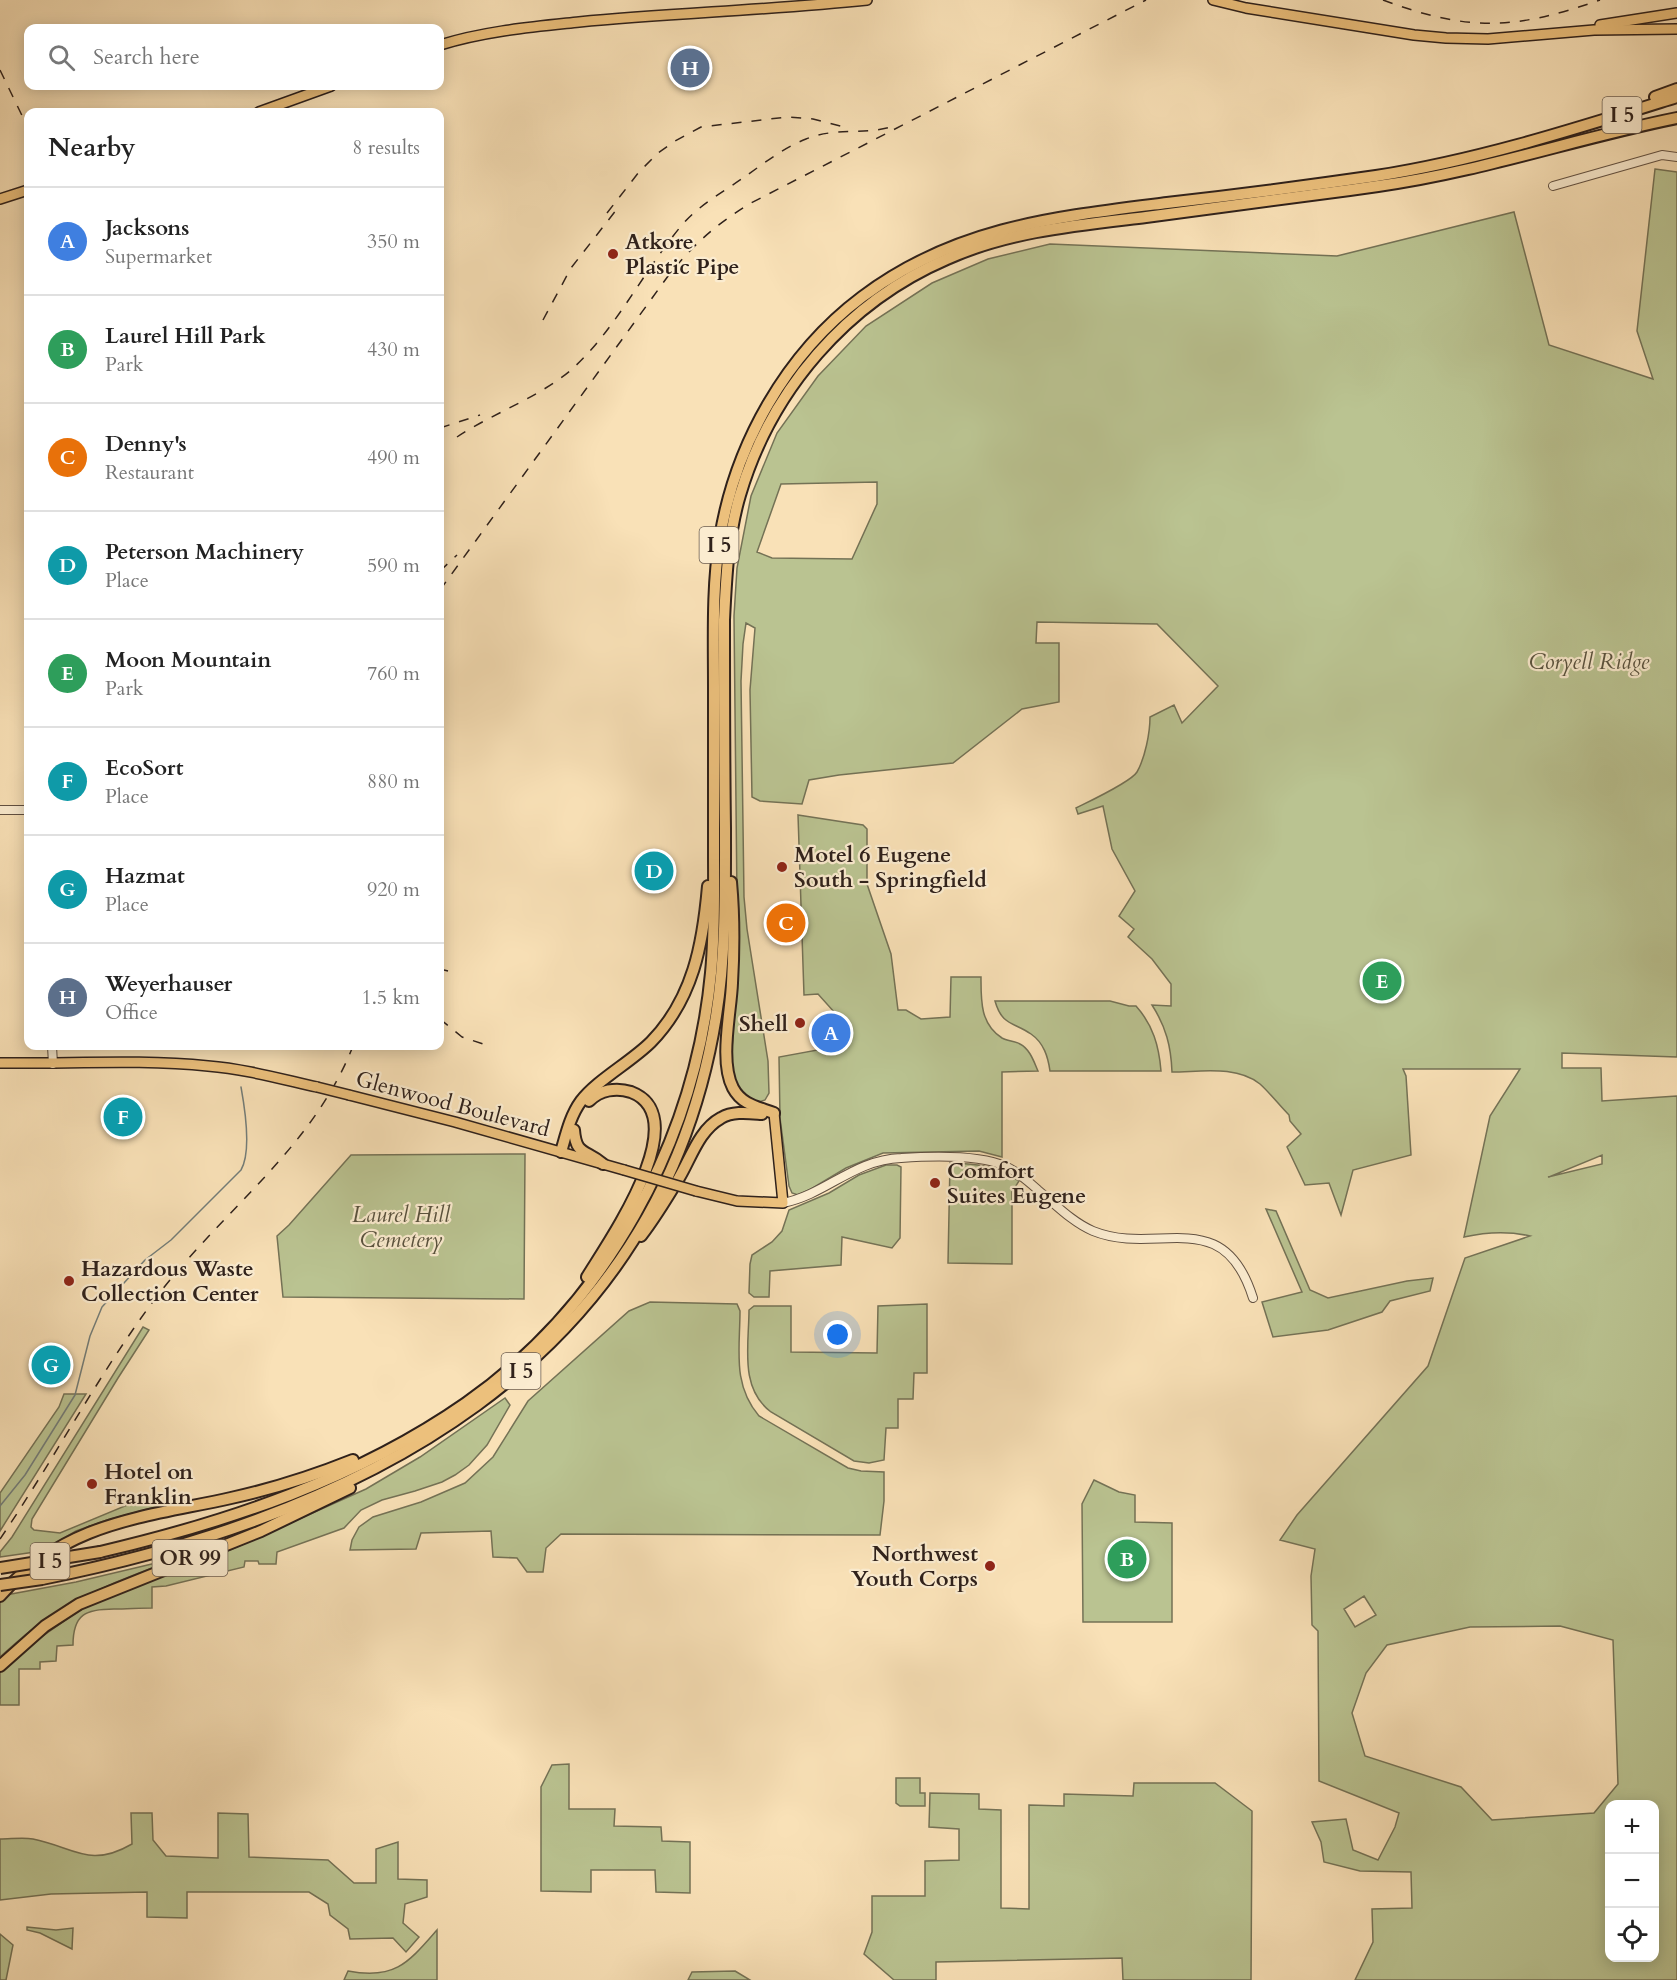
<!DOCTYPE html>
<html lang="en">
<head>
<meta charset="utf-8">
<style>
	body { margin:0; font-family:Cardo,serif; background:#f2f2f2; color:#222 }
	.controls { position:absolute; right:18px; bottom:18px; display:grid; overflow:hidden; border-radius:12px; box-shadow:0 3px 15px #0003 }
	.controls button { width:54px; height:54px; display:grid; place-items:center; padding:0; border:0; border-bottom:2px solid #e0e0e0; background:#fff; color:#222; font:30px sans-serif }
	.you { position:absolute; left:838px; top:1335px; width:21px; height:21px; margin:-15px; border:4px solid #fff; border-radius:50%; background:#1a73e8; box-shadow:0 0 0 9px #1a73e833 }
	.badge { display:grid; place-items:center; width:39px; height:39px; border-radius:50%; background:#8f2418; color:#fff; font-size:20px; font-weight:700 }
	.pin { position:absolute; translate:-50% -50%; border:3px solid #fff; box-shadow:0 2px 6px #0006 }
	.list { margin:0; padding:0; list-style:none }
	h2 { display:flex; justify-content:space-between; align-items:center; height:78px; margin:0; padding:0 24px; font-size:26px }
	h2 small { font-size:20px; font-weight:400; color:#767676 }
	.list li { display:grid; grid-template-columns:39px 1fr auto; gap:18px; align-items:center; box-sizing:border-box; height:108px; padding:0 24px; border-top:2px solid #e0e0e0 }
	.list b { display:block; font-size:22px; white-space:nowrap }
	.list p { margin:0; font-size:20px; white-space:nowrap; color:#767676 }
	.list em { font-size:20px; font-style:normal; color:#767676 }
	.icon { flex:none; width:33px; height:33px; fill:none; stroke:currentColor; stroke-width:2; stroke-linecap:round; stroke-linejoin:round }
	.map { position:relative; flex:none; width:1677px; height:1980px; overflow:hidden }
	.search { position:absolute; background:#fff; box-shadow:0 3px 15px #0003; left:24px; top:24px; width:420px; height:66px; display:flex; align-items:center; gap:15px; box-sizing:border-box; padding:0 21px; border-radius:12px; color:#767676; font-size:22px }
	.panel { position:absolute; background:#fff; box-shadow:0 3px 15px #0003; left:24px; top:108px; width:420px; height:942px; border-radius:12px }
	.map>svg:first-child { display:block }
	.green { fill:#bac391; stroke:#747256; stroke-width:1.5; fill-rule:evenodd }
	.lines { fill:none; stroke-linecap:round; stroke-linejoin:round }
	.stream { stroke:#737d79; stroke-width:1.5 }
	.minor-casing { stroke:#625142; stroke-width:10 }
	.major-casing { stroke:#2f211b; stroke-width:12 }
	.highway-casing { stroke:#2f211b; stroke-width:14 }
	.minor { stroke:#fbecd0; stroke-width:8 }
	.major { stroke:#ecc07c; stroke-width:9 }
	.highway { stroke:#ecc07c; stroke-width:10 }
	.rail { stroke:#2f211b; stroke-width:1.5; stroke-dasharray:10 10; stroke-linecap:butt }
	.major-bridge-casing { stroke:#2f211b; stroke-width:12; stroke-linecap:butt }
	.highway-bridge-casing { stroke:#2f211b; stroke-width:14; stroke-linecap:butt }
	.major-bridge { stroke:#ecc07c; stroke-width:9 }
	.highway-bridge { stroke:#ecc07c; stroke-width:10 }
	.poi-dot { fill:#8f2418; stroke:#fbecd0; stroke-width:2 }
	.labels { text-anchor:middle; stroke-width:4.5; stroke-linejoin:round; paint-order:stroke }
	.shield { fill:#fbecd0; stroke:#6c5e51; stroke-width:1.5 }
	.shield-label { font-size:21px; font-weight:bold; fill:#2f211b }
	.poi-label { font-size:22px; font-weight:bold; fill:#2f211b; stroke:#fbecd0; text-anchor:start }
	.park-label { font-size:22px; font-style:italic; fill:#59523e; stroke:#fbecd0 }
	.street-label { font-size:22px; fill:#2f211b; stroke:#fbecd0 }
</style>
</head>
<body>
<div class="map">
<svg width="1677" height="1980" viewBox="0 0 1677 1980">
	<rect width="100%" height="100%" fill="#f9e1b7"/>
	<filter id="stains"><feTurbulence type="fractalNoise" baseFrequency=".00333" numOctaves="4"/><feColorMatrix values="0 0 0 0 .2 0 0 0 0 .09 0 0 0 0 .02 0 0 0 .5 -.17"/></filter>
	<radialGradient id="worn" r=".72"><stop offset=".6" stop-color="#630" stop-opacity="0"/><stop offset="1" stop-color="#630" stop-opacity=".3"/></radialGradient>
	<g class="green">
		<path d="M1655,169L1677,172V1057L1562,1053V1068H1601L1602,1101L1677,1096V1980H1355L1373,1942L1372,1909L1412,1908L1411,1872L1360,1871L1324,1862L1321,1842L1312,1822L1346,1819L1353,1850L1378,1860L1395,1827L1399,1813L1319,1781L1318,1631L1312,1625L1311,1576L1315,1549L1280,1540L1297,1515L1428,1366L1465,1258L1530,1236C1509,1231 1486,1232 1464,1237L1490,1116L1520,1069H1403L1406,1076L1411,1155L1353,1170L1341,1215L1329,1183L1305,1185L1287,1147L1301,1134L1290,1121L1289,1115C1279,1105 1270,1093 1260,1084C1236,1065 1200,1072 1172,1072C1171,1046 1166,1027 1152,1005L1171,1006V984L1152,959L1128,937L1134,929L1119,916L1135,891L1112,849L1103,806L1078,814L1076,808C1088,802 1131,782 1137,772C1145,758 1150,733 1150,717L1174,705L1182,723L1218,686L1157,624L1037,622L1036,643H1059V702L1022,709L953,763L839,775L809,780L802,804L760,801L752,797L750,690L755,628L746,623L743,644L741,681L744,897L747,929L768,1061L769,1093L765,1100L759,1102C741,1100 734,1083 731,1067L736,986L737,898L734,616L737,568L751,496L777,433L818,376L866,326L932,283L988,259L1050,244L1337,256L1514,212L1549,345L1653,379L1637,331ZM877,482V504L852,559L772,558L757,552L781,484ZM1602,1155V1164L1548,1177H1549ZM1364,1596L1376,1615L1355,1627L1344,1609ZM1560,1626L1613,1640L1618,1784L1594,1813L1492,1820L1461,1787L1365,1756L1352,1713L1366,1673L1387,1645L1470,1627ZM1610,1804H1654V1958H1610Z"/>
		<path d="M798,815L863,825L867,829V884L891,954L898,1010H906L921,1019L950,1017L951,977H981C981,1000 980,1024 1002,1038C1007,1041 1015,1041 1020,1044C1030,1049 1034,1062 1038,1071L1002,1072V1157L979,1151L883,1153L846,1168L811,1189L798,1195L792,1193L789,1186L780,1118L779,1057L845,1045L836,1014L818,994L804,995Z"/>
		<path d="M995,1001H1110L1129,1006H1136C1153,1025 1159,1046 1161,1071H1050C1048,1057 1044,1043 1031,1034C1014,1022 1002,1026 995,1001Z"/>
		<path d="M525,1154L524,1299L283,1297L277,1236L289,1225L351,1155Z"/>
		<path d="M950,1163C978,1164 995,1165 1019,1181L1012,1192V1264L948,1263Z"/>
		<path d="M886,1165H897L901,1167L900,1238L892,1248L842,1237L841,1265L770,1271L769,1297H754L749,1293L750,1264L752,1255L772,1242L782,1231L789,1210L829,1193L859,1175Z"/>
		<path d="M1266,1209L1276,1211L1310,1290L1328,1298L1407,1281L1433,1278L1430,1291L1390,1301L1382,1312L1328,1330L1273,1337L1262,1302L1302,1292Z"/>
		<path d="M650,1302L737,1304L740,1311C740,1349 732,1384 759,1416L848,1468L861,1471L884,1472V1501L880,1535L561,1534L546,1548L543,1572H527L517,1558L493,1557L491,1531L421,1533L416,1549L350,1550L352,1540L359,1527L373,1517L421,1502L465,1483L493,1457L528,1401L629,1311Z"/>
		<path d="M927,1304V1373H914L913,1399H898V1428H886L884,1460L869,1463L854,1461L771,1412C739,1388 749,1345 749,1310L754,1306H791V1352L877,1353L878,1306Z"/>
		<path d="M143,1327L149,1330L118,1378L32,1519L31,1527L34,1530L60,1533L156,1493L159,1506L107,1520L76,1531L42,1551L0,1557V1552L12,1537Z"/>
		<path d="M64,1394H86L0,1531V1493L59,1407Z"/>
		<path d="M505,1398L510,1405L487,1445L469,1465L455,1475L442,1482L415,1491L382,1500L361,1510L344,1528L277,1552L276,1564H259L258,1561H245L244,1567L166,1586L152,1587V1608C139,1608 127,1609 114,1609C86,1609 73,1614 73,1645L57,1646L56,1661L40,1662V1669H19V1705H0V1672L30,1645L80,1610L101,1599L148,1580L230,1550L366,1489L420,1457Z"/>
		<path d="M1094,1480L1119,1492L1135,1495V1522L1172,1523V1622H1083L1082,1504Z"/>
		<path d="M220,1543C161,1565 99,1584 46,1619C30,1630 15,1644 0,1657V1601L6,1595L76,1582L156,1563Z"/>
		<path d="M569,1764V1809H615L614,1826L661,1827L662,1841L690,1842V1893L656,1892L655,1870H591V1892L541,1891V1787L552,1765Z"/>
		<path d="M896,1778H920V1793H925V1806H900L896,1803Z"/>
		<path d="M1134,1783H1215L1252,1811L1251,1980H1123L1122,1958L936,1962V1980H894L864,1954L872,1932V1896H925V1861L959,1860V1829L929,1827L930,1793L979,1794V1809L1001,1810V1908L1029,1909V1805L1064,1806V1794L1133,1796Z"/>
		<path d="M131,1813H152L153,1840L166,1856L218,1858V1813L248,1814L249,1857L328,1860L354,1883H376V1849L398,1842V1879L427,1880V1897L405,1904L403,1923L419,1937L406,1952L393,1938L350,1939L348,1929L330,1915L328,1904L309,1892H187V1918L147,1917V1892L51,1894L0,1900V1839C11,1839 23,1837 33,1839C74,1847 89,1869 132,1844Z"/>
		<path d="M27,1927L56,1930L73,1928L72,1949L40,1933L27,1930Z"/>
		<path d="M437,1930V1980H344L348,1971C395,1980 408,1963 437,1930Z"/>
		<path d="M0,1934L13,1945L6,1980H0Z"/>
		<path d="M735,1971L750,1980H688L692,1972Z"/>
	</g>
	<g class="lines">
		<path class="stream" d="M0,1506L25,1475L75,1395L90,1336L102,1307L145,1260L171,1240L241,1170C252,1151 245,1109 241,1087"/>
		<defs>
			<g id="minor">
				<path d="M1553,186L1662,155L1677,157"/>
				<path d="M0,810H28"/>
				<path d="M52,1046L53,1064"/>
				<path d="M783,1203C827,1194 853,1160 901,1158C931,1156 978,1154 1005,1166C1018,1172 1028,1181 1038,1190C1055,1204 1072,1222 1093,1231C1157,1257 1223,1202 1253,1298"/>
			</g>
			<g id="major">
				<path d="M1213,0L1246,8L1414,35L1446,38L1488,39L1594,30L1677,29"/>
				<path d="M1600,25L1677,13"/>
				<path d="M440,45C485,31 532,27 579,22C675,13 771,10 867,0"/>
				<path d="M259,112L331,86"/>
				<path d="M0,199L28,190"/>
				<path d="M0,1063C69,1064 140,1059 208,1066C245,1069 281,1079 317,1087"/>
				<path d="M349,1095L455,1122L624,1170"/>
				<path d="M696,1191L737,1201L783,1203L774,1113"/>
			</g>
			<g id="highway">
				<path d="M1655,97L1677,89"/>
				<path d="M731,882C734,915 734,949 732,983C731,1012 719,1061 733,1088C742,1105 758,1107 774,1113"/>
				<path d="M574,1130C576,1156 586,1149 603,1164"/>
				<path d="M561,1152C566,1135 570,1116 581,1101C597,1080 631,1062 651,1042C693,999 703,944 708,886"/>
				<path d="M641,1236C655,1218 667,1198 679,1178C691,1158 699,1130 721,1118C733,1111 748,1113 762,1114"/>
				<path d="M587,1277C607,1244 697,1117 631,1092C616,1087 600,1090 589,1101"/>
				<path d="M100,1552C228,1522 357,1479 466,1403C606,1305 695,1142 711,973C715,932 714,890 714,849C714,795 714,741 714,687C714,637 712,587 720,538C735,445 786,354 862,297C955,227 1055,217 1167,203C1237,195 1307,186 1376,176C1479,160 1578,128 1677,97"/>
				<path d="M42,1579C359,1516 660,1366 716,1016C726,954 725,891 725,828C724,759 724,689 724,620C726,578 728,535 740,495C771,390 847,302 947,259C1009,231 1079,225 1146,217C1224,207 1301,197 1378,186C1480,172 1577,138 1677,118"/>
				<path d="M0,1596C65,1522 141,1518 231,1498C272,1489 313,1476 353,1460"/>
				<path d="M0,1666L45,1626L79,1604L261,1531L350,1488"/>
			</g>
		</defs>
		<use href="#minor" class="minor-casing"/>
		<use href="#major" class="major-casing"/>
		<use href="#highway" class="highway-casing"/>
		<use href="#minor" class="minor"/>
		<use href="#major" class="major"/>
		<use href="#highway" class="highway"/>
		<g class="rail">
			<path d="M1383,0C1469,32 1514,30 1600,0"/>
			<path d="M0,70L28,128"/>
			<path d="M607,213L639,172L658,153L675,141L701,127L787,117L813,119L844,127"/>
			<path d="M543,320L571,268L617,209"/>
			<path d="M440,428L480,415"/>
			<path d="M457,437C493,413 538,398 571,370C615,331 644,270 682,225C699,205 723,192 743,178C763,164 783,148 806,139C836,127 862,135 891,127"/>
			<path d="M440,571L457,555"/>
			<path d="M440,590L671,272C697,241 717,224 751,203L1146,0"/>
			<path d="M440,969L448,971"/>
			<path d="M440,1019L462,1037L489,1046"/>
			<path d="M0,1539C54,1460 100,1371 158,1295C223,1210 313,1148 353,1046"/>
		</g>
		<defs>
			<g id="major-bridge">
				<path d="M317,1087L349,1095"/>
				<path d="M624,1170L696,1191"/>
			</g>
			<g id="highway-bridge">
				<path d="M0,1568L100,1552"/>
				<path d="M0,1585L42,1579"/>
			</g>
		</defs>
		<use href="#major-bridge" class="major-bridge-casing"/>
		<use href="#highway-bridge" class="highway-bridge-casing"/>
		<use href="#major-bridge" class="major-bridge"/>
		<use href="#highway-bridge" class="highway-bridge"/>
	</g>
	<g class="poi-dot">
		<circle cx="613" cy="254" r="6"/>
		<circle cx="782" cy="867" r="6"/>
		<circle cx="800" cy="1023" r="6"/>
		<circle cx="935" cy="1183" r="6"/>
		<circle cx="69" cy="1281" r="6"/>
		<circle cx="92" cy="1484" r="6"/>
		<circle cx="990" cy="1566" r="6"/>
	</g>
	<g class="labels">
		<g class="shield">
			<rect x="1602.5" y="97" width="39" height="36" rx="4.5"/>
			<rect x="699.5" y="527" width="39" height="36" rx="4.5"/>
			<rect x="501.5" y="1353" width="39" height="36" rx="4.5"/>
			<rect x="152.5" y="1540" width="75" height="36" rx="4.5"/>
			<rect x="30.5" y="1543" width="39" height="36" rx="4.5"/>
		</g>
		<g class="shield-label">
			<text x="1622" y="122">I 5</text>
			<text x="719" y="552">I 5</text>
			<text x="521" y="1378">I 5</text>
			<text x="190" y="1565">OR 99</text>
			<text x="50" y="1568">I 5</text>
		</g>
		<g class="poi-label">
			<text x="625" y="249">Atkore<tspan x="625" dy="25">Plastic Pipe</tspan></text>
			<text x="794" y="862">Motel 6 Eugene<tspan x="794" dy="25">South - Springfield</tspan></text>
			<text x="788" y="1031" text-anchor="end">Shell</text>
			<text x="947" y="1178">Comfort<tspan x="947" dy="25">Suites Eugene</tspan></text>
			<text x="81" y="1276">Hazardous Waste<tspan x="81" dy="25">Collection Center</tspan></text>
			<text x="104" y="1479">Hotel on<tspan x="104" dy="25">Franklin</tspan></text>
			<text x="978" y="1561" text-anchor="end">Northwest<tspan x="978" dy="25">Youth Corps</tspan></text>
		</g>
		<g class="park-label">
			<text x="1589" y="669">Coryell Ridge</text>
			<text x="401" y="1222">Laurel Hill<tspan x="401" dy="25">Cemetery</tspan></text>
		</g>
		<g class="street-label">
			<text transform="translate(453 1103) rotate(15)" y="8">Glenwood Boulevard</text>
		</g>
	</g>
	<rect width="100%" height="100%" filter="url(#stains)"/>
	<rect width="100%" height="100%" fill="url(#worn)"/>
</svg>
<div class="controls">
<button>+</button>
<button>−</button>
<button><svg class="icon" aria-label="locate" viewBox="0 0 24 24"><circle cx="12" cy="12" r="6"/><path d="M12 2v4M12 18v4M2 12h4M18 12h4"/></svg></button>
</div>
<div class="you"></div>
<div class="pin badge" style="left:831px;top:1033px;background:#3f7fe0">A</div>
<div class="pin badge" style="left:1127px;top:1559px;background:#2e9e5b">B</div>
<div class="pin badge" style="left:786px;top:923px;background:#e8710a">C</div>
<div class="pin badge" style="left:654px;top:871px;background:#0f9aa8">D</div>
<div class="pin badge" style="left:1382px;top:981px;background:#2e9e5b">E</div>
<div class="pin badge" style="left:123px;top:1117px;background:#0f9aa8">F</div>
<div class="pin badge" style="left:51px;top:1365px;background:#0f9aa8">G</div>
<div class="pin badge" style="left:690px;top:68px;background:#5c6f8a">H</div>
<div class="search"><svg class="icon" aria-label="search" viewBox="0 0 24 24"><circle cx="10" cy="10" r="6"/><path d="M15 15l6 6"/></svg>Search here</div>
<section class="panel">
<h2>Nearby<small>8 results</small></h2>
<ul class="list">
<li><span class="badge" style="background:#3f7fe0">A</span><div><b>Jacksons</b><p>Supermarket</p></div><em>350 m</em></li>
<li><span class="badge" style="background:#2e9e5b">B</span><div><b>Laurel Hill Park</b><p>Park</p></div><em>430 m</em></li>
<li><span class="badge" style="background:#e8710a">C</span><div><b>Denny's</b><p>Restaurant</p></div><em>490 m</em></li>
<li><span class="badge" style="background:#0f9aa8">D</span><div><b>Peterson Machinery</b><p>Place</p></div><em>590 m</em></li>
<li><span class="badge" style="background:#2e9e5b">E</span><div><b>Moon Mountain</b><p>Park</p></div><em>760 m</em></li>
<li><span class="badge" style="background:#0f9aa8">F</span><div><b>EcoSort</b><p>Place</p></div><em>880 m</em></li>
<li><span class="badge" style="background:#0f9aa8">G</span><div><b>Hazmat</b><p>Place</p></div><em>920 m</em></li>
<li><span class="badge" style="background:#5c6f8a">H</span><div><b>Weyerhauser</b><p>Office</p></div><em>1.5 km</em></li>
</ul>
</section>
</div>
</body>
</html>
